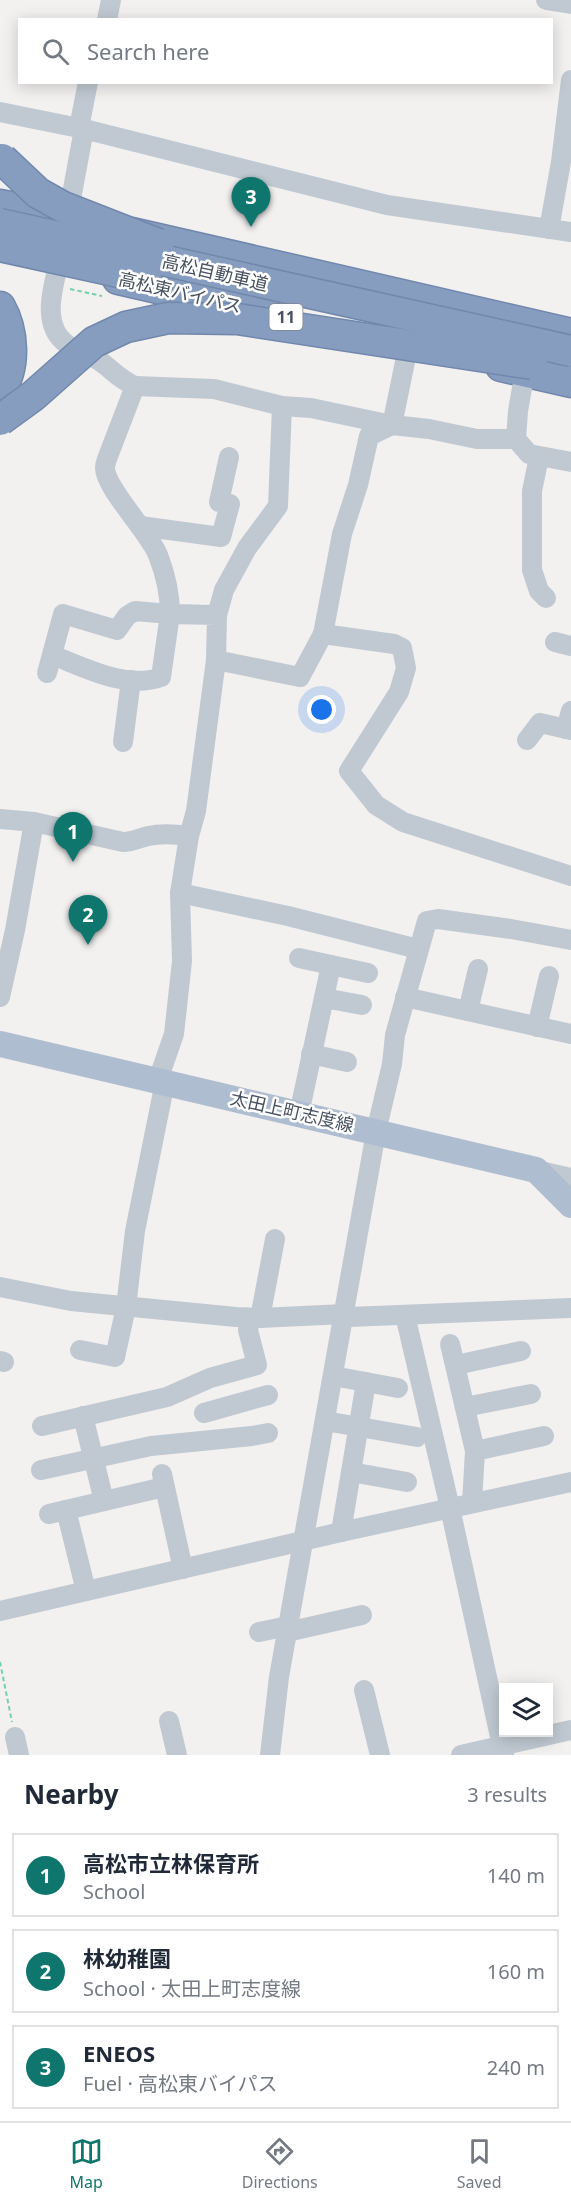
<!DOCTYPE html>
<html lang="en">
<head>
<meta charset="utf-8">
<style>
	body { margin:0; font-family:"Noto Sans","Noto Sans JP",sans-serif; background:#f2f2f3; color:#1f2937 }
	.controls { position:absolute; right:18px; bottom:18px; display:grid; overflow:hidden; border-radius:0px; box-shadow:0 3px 15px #0003 }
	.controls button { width:54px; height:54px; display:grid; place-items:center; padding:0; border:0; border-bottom:2px solid #e0e1e3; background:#fff; color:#1f2937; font:30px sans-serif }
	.you { position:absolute; left:322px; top:710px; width:21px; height:21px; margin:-15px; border:4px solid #fff; border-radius:50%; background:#1a73e8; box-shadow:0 0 0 9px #1a73e833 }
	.badge { display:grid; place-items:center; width:39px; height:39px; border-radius:50%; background:#0f766e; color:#fff; font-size:20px; font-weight:700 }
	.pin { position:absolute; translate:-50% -50px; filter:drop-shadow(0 2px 3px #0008) }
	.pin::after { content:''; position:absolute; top:32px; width:21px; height:18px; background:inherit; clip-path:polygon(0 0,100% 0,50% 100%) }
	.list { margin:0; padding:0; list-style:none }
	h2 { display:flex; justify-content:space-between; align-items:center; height:78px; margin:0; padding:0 24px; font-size:26px }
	h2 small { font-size:20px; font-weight:400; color:#747a83 }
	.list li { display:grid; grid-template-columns:39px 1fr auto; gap:18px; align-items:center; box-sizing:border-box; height:84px; margin:0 12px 12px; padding:0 12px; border:2px solid #e0e1e3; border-radius:0px }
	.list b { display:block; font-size:22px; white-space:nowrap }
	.list p { margin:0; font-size:20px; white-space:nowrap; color:#747a83 }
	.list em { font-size:20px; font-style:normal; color:#747a83 }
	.icon { flex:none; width:33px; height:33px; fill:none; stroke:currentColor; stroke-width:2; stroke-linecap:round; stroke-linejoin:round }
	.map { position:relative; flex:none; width:571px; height:1755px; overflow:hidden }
	.search { position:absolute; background:#fff; box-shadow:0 3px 15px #0003; left:18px; right:18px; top:18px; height:66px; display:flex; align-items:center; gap:15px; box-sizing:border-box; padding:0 21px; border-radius:0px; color:#747a83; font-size:22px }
	.sheet { height:366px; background:#fff }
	nav { display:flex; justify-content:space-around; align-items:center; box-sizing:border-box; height:84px; border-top:2px solid #e0e1e3; background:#fff; font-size:16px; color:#747a83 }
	nav a { display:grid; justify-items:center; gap:3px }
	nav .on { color:#0f766e }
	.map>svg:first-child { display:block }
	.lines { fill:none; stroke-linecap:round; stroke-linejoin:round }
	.highway-casing { stroke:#7188ac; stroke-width:33 }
	.path { stroke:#74d1ab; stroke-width:2; stroke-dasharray:4.5 3; stroke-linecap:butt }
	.minor { stroke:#c0c9d2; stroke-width:20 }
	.major { stroke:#afbdd0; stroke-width:26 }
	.highway { stroke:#869dc0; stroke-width:30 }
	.highway-bridge-casing { stroke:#7188ac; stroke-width:33; stroke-linecap:butt }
	.highway-bridge { stroke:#869dc0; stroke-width:30 }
	.labels { text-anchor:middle; stroke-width:5; stroke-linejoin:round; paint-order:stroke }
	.shield { fill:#fff; stroke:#7e858f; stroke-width:1.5 }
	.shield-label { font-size:16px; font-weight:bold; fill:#47515f }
	.street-label { font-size:18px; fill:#47515f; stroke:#fff }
</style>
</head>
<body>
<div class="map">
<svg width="571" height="1755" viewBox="0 0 571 1755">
	<rect width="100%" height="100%" fill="#f3f0f0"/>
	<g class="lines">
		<defs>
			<g id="highway">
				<path d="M0,205L82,221"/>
				<path d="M132,233L571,334"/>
				<path d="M118,279L267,313"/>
				<path d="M0,307C13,330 16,367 0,390"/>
				<path d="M501,366L571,382"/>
			</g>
		</defs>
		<use href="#highway" class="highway-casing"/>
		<g class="path">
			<path d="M70,289L102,296"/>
			<path d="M0,1662L12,1722"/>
		</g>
		<g class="minor">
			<path d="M546,0L571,4"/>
			<path d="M107,20L111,0"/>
			<path d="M0,112L84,129L387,205L571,232"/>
			<path d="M79,128L88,82"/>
			<path d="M67,221L84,129"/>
			<path d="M549,229L561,162L571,80"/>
			<path d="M62,250C56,279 37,324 68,345C76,351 85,352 93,357C109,365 116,378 135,386L107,459C106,462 105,465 105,468C105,488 149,532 158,555C165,573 170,595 170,614L217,615L216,660L196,811L189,836L180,893L182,961L174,1034L158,1080"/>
			<path d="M405,362L392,425L429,429L477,439H516"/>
			<path d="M135,386L214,389L282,406L311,408L392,425"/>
			<path d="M522,388L518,411L516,439L529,454L571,462"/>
			<path d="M539,457L532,491V570L539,591L546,598"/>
			<path d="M140,526L221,537L230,504L219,502L229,457"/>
			<path d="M217,615L224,590L247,548L278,506L282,406"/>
			<path d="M323,634L342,534L358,485L369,436L392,425"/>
			<path d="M555,642L571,646"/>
			<path d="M216,660L300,677L323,634L394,644L402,648L406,668L399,692L349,771L376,805L403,822L571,876"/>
			<path d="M47,673L63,614L117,630L127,616L135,611L170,614L161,677C126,690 84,667 52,655"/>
			<path d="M566,729L571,711"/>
			<path d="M527,740L540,723L571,730"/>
			<path d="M123,742L131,680"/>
			<path d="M0,819L34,822L123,842C133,842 139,838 148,836C162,833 175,834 189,836"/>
			<path d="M180,893L288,916L418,949"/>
			<path d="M299,958L331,965"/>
			<path d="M0,997L15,930L34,822"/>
			<path d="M405,997L571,1034"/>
			<path d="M324,998L362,1005"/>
			<path d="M468,1011L478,969"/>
			<path d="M537,1027L549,976"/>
			<path d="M311,1054L347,1062"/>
			<path d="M299,1114L331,965L368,973"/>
			<path d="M536,1170L571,1178"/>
			<path d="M0,1287L71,1301L236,1317L260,1318L344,1314L349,1317L571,1308"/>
			<path d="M405,1315L450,1508L504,1755"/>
			<path d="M260,1318L275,1239"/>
			<path d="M450,1344L475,1451L472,1503"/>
			<path d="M80,1350L115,1357L126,1307L135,1231L165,1082"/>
			<path d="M0,1361L4,1362"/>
			<path d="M456,1365L521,1351"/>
			<path d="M333,1376L398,1388"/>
			<path d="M465,1407L531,1394"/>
			<path d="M204,1413L268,1395"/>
			<path d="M83,1416L104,1501"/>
			<path d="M325,1421L417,1437"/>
			<path d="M42,1426L167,1397L210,1378L257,1365L248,1330L250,1318"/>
			<path d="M475,1451L544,1436"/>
			<path d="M41,1470L151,1446L252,1436L268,1433"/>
			<path d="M351,1472L407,1482"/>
			<path d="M162,1474L183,1569"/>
			<path d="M66,1510L86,1591"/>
			<path d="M49,1514L164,1487"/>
			<path d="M341,1532L366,1382"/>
			<path d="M0,1611L341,1532L571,1482"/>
			<path d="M259,1632L288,1626"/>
			<path d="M287,1632L362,1615"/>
			<path d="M364,1690L380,1755"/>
			<path d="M169,1721L177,1755"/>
			<path d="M15,1737L19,1755"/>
			<path d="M270,1755L279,1677L376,1132L392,1064L395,1035L427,921L438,919L511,929L571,940"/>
			<path d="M461,1755L571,1730"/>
		</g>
		<path class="major" d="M0,1044L536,1170L571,1205"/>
		<use href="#highway" class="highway"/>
		<defs>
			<g id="highway-bridge">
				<path d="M2,159L38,193L63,207L158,244"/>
				<path d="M0,224L571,351"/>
				<path d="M0,246L146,278"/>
				<path d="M0,420L33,396L94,342L126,327L168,318L237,319L532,364"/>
			</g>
		</defs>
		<use href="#highway-bridge" class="highway-bridge-casing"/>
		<use href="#highway-bridge" class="highway-bridge"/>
	</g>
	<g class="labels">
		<rect class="shield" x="269.5" y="304" width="33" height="26" rx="4.5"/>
		<g class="shield-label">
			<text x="286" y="323">11</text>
		</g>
		<g class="street-label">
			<text transform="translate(215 273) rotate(13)" y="6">高松自動車道</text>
			<text transform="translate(180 293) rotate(13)" y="6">高松東バイパス</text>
			<text transform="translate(292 1112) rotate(13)" y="6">太田上町志度線</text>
		</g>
	</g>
</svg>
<div class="controls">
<button><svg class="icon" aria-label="layers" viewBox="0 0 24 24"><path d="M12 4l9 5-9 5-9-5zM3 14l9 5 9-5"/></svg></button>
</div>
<div class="you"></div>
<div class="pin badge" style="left:73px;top:862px">1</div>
<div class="pin badge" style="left:88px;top:945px">2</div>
<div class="pin badge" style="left:251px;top:227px">3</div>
<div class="search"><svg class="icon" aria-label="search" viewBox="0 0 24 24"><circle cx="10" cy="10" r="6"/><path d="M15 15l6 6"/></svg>Search here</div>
</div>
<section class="sheet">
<h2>Nearby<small>3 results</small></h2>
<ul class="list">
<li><span class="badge">1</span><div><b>高松市立林保育所</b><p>School</p></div><em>140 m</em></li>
<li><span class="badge">2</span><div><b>林幼稚園</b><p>School · 太田上町志度線</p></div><em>160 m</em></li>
<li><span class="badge">3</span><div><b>ENEOS</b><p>Fuel · 高松東バイパス</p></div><em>240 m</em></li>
</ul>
</section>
<nav>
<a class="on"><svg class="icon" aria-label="map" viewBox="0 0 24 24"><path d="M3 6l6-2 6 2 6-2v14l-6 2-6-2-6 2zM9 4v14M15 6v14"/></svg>Map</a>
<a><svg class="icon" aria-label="directions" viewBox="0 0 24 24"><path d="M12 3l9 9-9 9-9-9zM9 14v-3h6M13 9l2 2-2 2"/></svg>Directions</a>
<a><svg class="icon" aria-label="saved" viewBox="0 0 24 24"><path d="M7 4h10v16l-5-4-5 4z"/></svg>Saved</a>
</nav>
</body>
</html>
